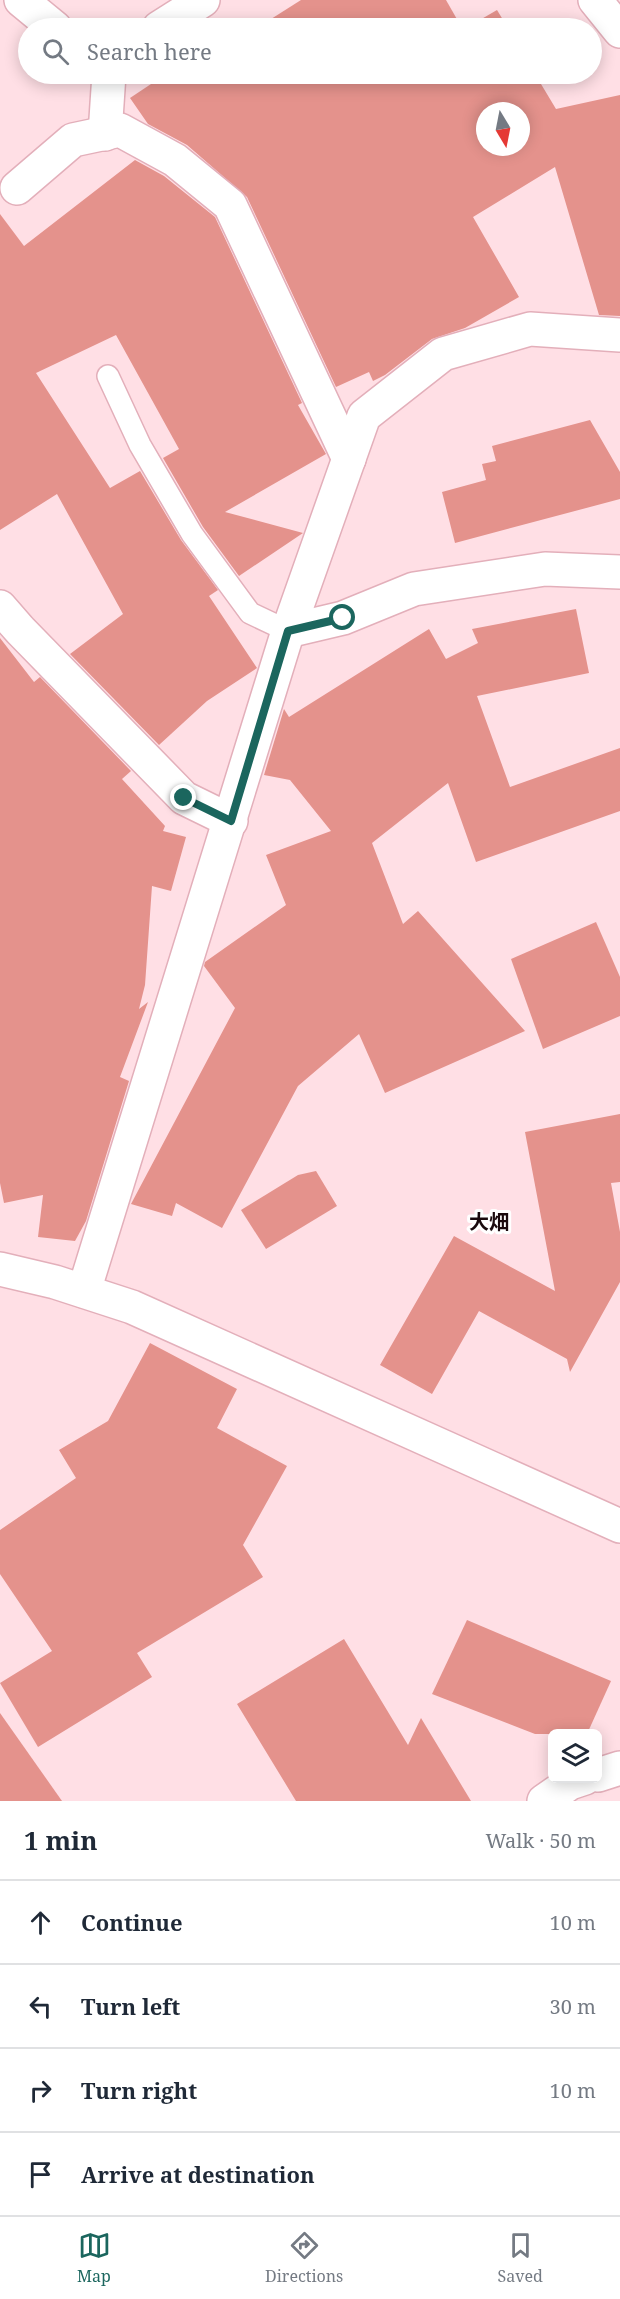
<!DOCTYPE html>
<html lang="en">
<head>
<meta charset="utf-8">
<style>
	body { margin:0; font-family:"Noto Serif","Noto Sans JP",serif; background:#f2f2f3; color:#1f2937 }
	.controls { position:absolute; right:18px; bottom:18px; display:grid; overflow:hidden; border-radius:9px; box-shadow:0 3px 15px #0003 }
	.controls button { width:54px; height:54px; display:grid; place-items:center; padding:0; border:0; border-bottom:2px solid #e0e1e3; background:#fff; color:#1f2937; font:30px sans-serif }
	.compass { position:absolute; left:476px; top:102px; width:54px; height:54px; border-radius:50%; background:#fff; box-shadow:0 3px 15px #0003; rotate:170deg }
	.stop { position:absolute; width:18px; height:18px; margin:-14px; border:4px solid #1b665e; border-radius:50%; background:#fff }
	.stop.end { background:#1b665e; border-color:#fff; box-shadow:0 2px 6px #0008 }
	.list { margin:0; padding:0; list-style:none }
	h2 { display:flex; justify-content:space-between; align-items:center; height:78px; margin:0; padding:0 24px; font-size:26px }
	h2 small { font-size:20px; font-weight:400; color:#747a83 }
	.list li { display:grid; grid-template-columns:39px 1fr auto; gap:18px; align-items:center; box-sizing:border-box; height:84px; padding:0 24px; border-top:2px solid #e0e1e3 }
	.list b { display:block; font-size:22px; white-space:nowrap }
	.list em { font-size:20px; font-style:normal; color:#747a83 }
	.icon { flex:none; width:33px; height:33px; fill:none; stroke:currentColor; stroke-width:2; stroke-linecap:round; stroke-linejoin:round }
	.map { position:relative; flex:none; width:620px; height:1801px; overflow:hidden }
	.search { position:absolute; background:#fff; box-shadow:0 3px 15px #0003; left:18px; right:18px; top:18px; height:66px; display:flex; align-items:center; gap:15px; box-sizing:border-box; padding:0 21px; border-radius:33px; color:#747a83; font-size:22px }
	.sheet { height:414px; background:#fff }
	nav { display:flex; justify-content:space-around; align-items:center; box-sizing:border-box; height:84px; border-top:2px solid #e0e1e3; background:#fff; font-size:16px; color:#747a83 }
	nav a { display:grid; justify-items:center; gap:3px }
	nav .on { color:#1b665e }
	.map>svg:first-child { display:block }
	.building { fill:#e4928c; fill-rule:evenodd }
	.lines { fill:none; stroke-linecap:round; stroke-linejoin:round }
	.service-casing { stroke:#e3afba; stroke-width:24 }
	.minor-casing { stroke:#e3afba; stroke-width:36 }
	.tertiary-casing { stroke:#e3afba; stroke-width:36 }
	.service { stroke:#fff; stroke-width:21 }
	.minor { stroke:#fff; stroke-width:33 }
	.tertiary { stroke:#fff; stroke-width:33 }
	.route { stroke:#1b665e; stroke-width:8 }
	.labels { text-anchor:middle; stroke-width:6; stroke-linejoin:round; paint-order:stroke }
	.quarter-label { font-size:20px; font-weight:bold; fill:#1a090d; stroke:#fff }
</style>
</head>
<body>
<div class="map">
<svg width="620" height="1801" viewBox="0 0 620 1801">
	<rect width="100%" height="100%" fill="#ffdfe5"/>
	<g class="building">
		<path d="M301,0H446L462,28H262L260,26Z"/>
		<path d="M497,10L508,28H466Z"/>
		<path d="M166,74H535L556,109L620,95V316L599,315L555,167L473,217L519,297L465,328L432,339L385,375L373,381L369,372L336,387L247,197L187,145L148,124L130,98ZM485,111H521V147H485Z"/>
		<path d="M135,160L164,176L215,217L302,403L298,405L326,454L225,512L303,533L239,576L203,527L163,458L179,449L116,335L36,373L110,488L140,471L181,540L218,590L209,596L257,668L207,701L159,745L70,654L123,614L57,494L0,530V214L24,246Z"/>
		<path d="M590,420L620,472V499L455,543L442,492L486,480L482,464L496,461L492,446Z"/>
		<path d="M576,609L589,673L477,696L510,787L620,748V811L476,862L448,783L372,843L403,924L418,911L525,1031L385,1093L359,1034L298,1086L222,1228L176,1203L172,1216L131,1204L235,1008L204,966L205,962L286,905L266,855L331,831L290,780L264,775L284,709L289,717L429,629L446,659L478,643L472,629Z"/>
		<path d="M0,638L34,682L40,677L131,771L122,779L165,826L163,831L186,837L171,891L152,886L145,985L139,1009L148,1002L120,1077L129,1081L86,1221L75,1241L38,1237L43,1195L4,1203L0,1183Z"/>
		<path d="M596,922L620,977V1016L543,1049L511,959Z"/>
		<path d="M620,1114V1182L611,1183L620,1232V1282L570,1372L567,1359L479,1311L432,1394L380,1365L454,1236L555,1291L525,1132Z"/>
		<path d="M316,1171L337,1206L266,1249L241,1210L298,1175Z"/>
		<path d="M150,1343L237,1389L217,1428L287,1466L243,1545L263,1577L137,1653L152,1677L38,1747L0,1683L52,1651L0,1574V1530L76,1478L59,1450L108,1421Z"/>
		<path d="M467,1620L611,1681L587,1734H535L432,1694Z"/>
		<path d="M344,1639L408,1745L421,1718L471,1801H296L237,1704Z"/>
		<path d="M0,1713L62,1801H0Z"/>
	</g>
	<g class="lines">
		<defs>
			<path id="service" d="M108,376L140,445L192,534L250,613L288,631"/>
			<g id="minor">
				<path d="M21,0L55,28"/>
				<path d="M595,0L620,31"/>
				<path d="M159,28L203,0"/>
				<path d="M105,134L109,74"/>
				<path d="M17,188L73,140L120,130L175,160L230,205L349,459"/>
				<path d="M0,607L20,630L184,798L231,821"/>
				<path d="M288,631L343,618L414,589L545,569L620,572"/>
				<path d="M84,1291L288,631L364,416L443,354L530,329L620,335"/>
				<path d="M598,1775L620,1768"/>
				<path d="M544,1801L570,1783L585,1778"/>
			</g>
			<path id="tertiary" d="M0,1269L55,1282L132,1307L620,1526"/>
		</defs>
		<use href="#service" class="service-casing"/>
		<use href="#minor" class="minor-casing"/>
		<use href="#tertiary" class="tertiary-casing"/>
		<use href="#service" class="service"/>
		<use href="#minor" class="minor"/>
		<use href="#tertiary" class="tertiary"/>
	</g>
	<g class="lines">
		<path class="route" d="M184,798L231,821L288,631L343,618"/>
	</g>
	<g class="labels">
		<g class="quarter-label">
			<text x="489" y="1229">大畑</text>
		</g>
	</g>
</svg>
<div class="controls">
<button><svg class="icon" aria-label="layers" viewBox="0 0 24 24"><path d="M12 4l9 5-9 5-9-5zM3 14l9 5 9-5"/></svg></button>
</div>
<svg class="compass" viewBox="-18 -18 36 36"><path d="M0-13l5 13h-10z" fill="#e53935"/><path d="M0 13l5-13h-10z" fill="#747a83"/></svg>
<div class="stop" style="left:343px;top:618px"></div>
<div class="stop end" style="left:184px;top:798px"></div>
<div class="search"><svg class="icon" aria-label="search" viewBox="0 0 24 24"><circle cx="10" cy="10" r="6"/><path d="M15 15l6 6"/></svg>Search here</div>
</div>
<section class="sheet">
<h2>1 min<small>Walk · 50 m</small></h2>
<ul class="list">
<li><svg class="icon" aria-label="ahead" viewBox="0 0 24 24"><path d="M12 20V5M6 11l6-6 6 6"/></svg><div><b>Continue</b></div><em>10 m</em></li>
<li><svg class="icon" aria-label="left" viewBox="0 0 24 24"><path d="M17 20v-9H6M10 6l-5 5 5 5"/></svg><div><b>Turn left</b></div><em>30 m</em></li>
<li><svg class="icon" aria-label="right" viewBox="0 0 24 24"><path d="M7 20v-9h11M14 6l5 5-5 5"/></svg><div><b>Turn right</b></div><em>10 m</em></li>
<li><svg class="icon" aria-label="arrive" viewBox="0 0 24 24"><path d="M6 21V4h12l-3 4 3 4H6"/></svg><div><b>Arrive at destination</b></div></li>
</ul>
</section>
<nav>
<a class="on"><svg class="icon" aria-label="map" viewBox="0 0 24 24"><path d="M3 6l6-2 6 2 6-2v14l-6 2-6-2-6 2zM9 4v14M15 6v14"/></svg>Map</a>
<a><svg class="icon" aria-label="directions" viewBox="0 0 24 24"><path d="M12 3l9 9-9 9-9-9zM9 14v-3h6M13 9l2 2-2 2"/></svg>Directions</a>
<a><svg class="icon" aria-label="saved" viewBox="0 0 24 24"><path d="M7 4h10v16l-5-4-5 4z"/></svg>Saved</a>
</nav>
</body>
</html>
